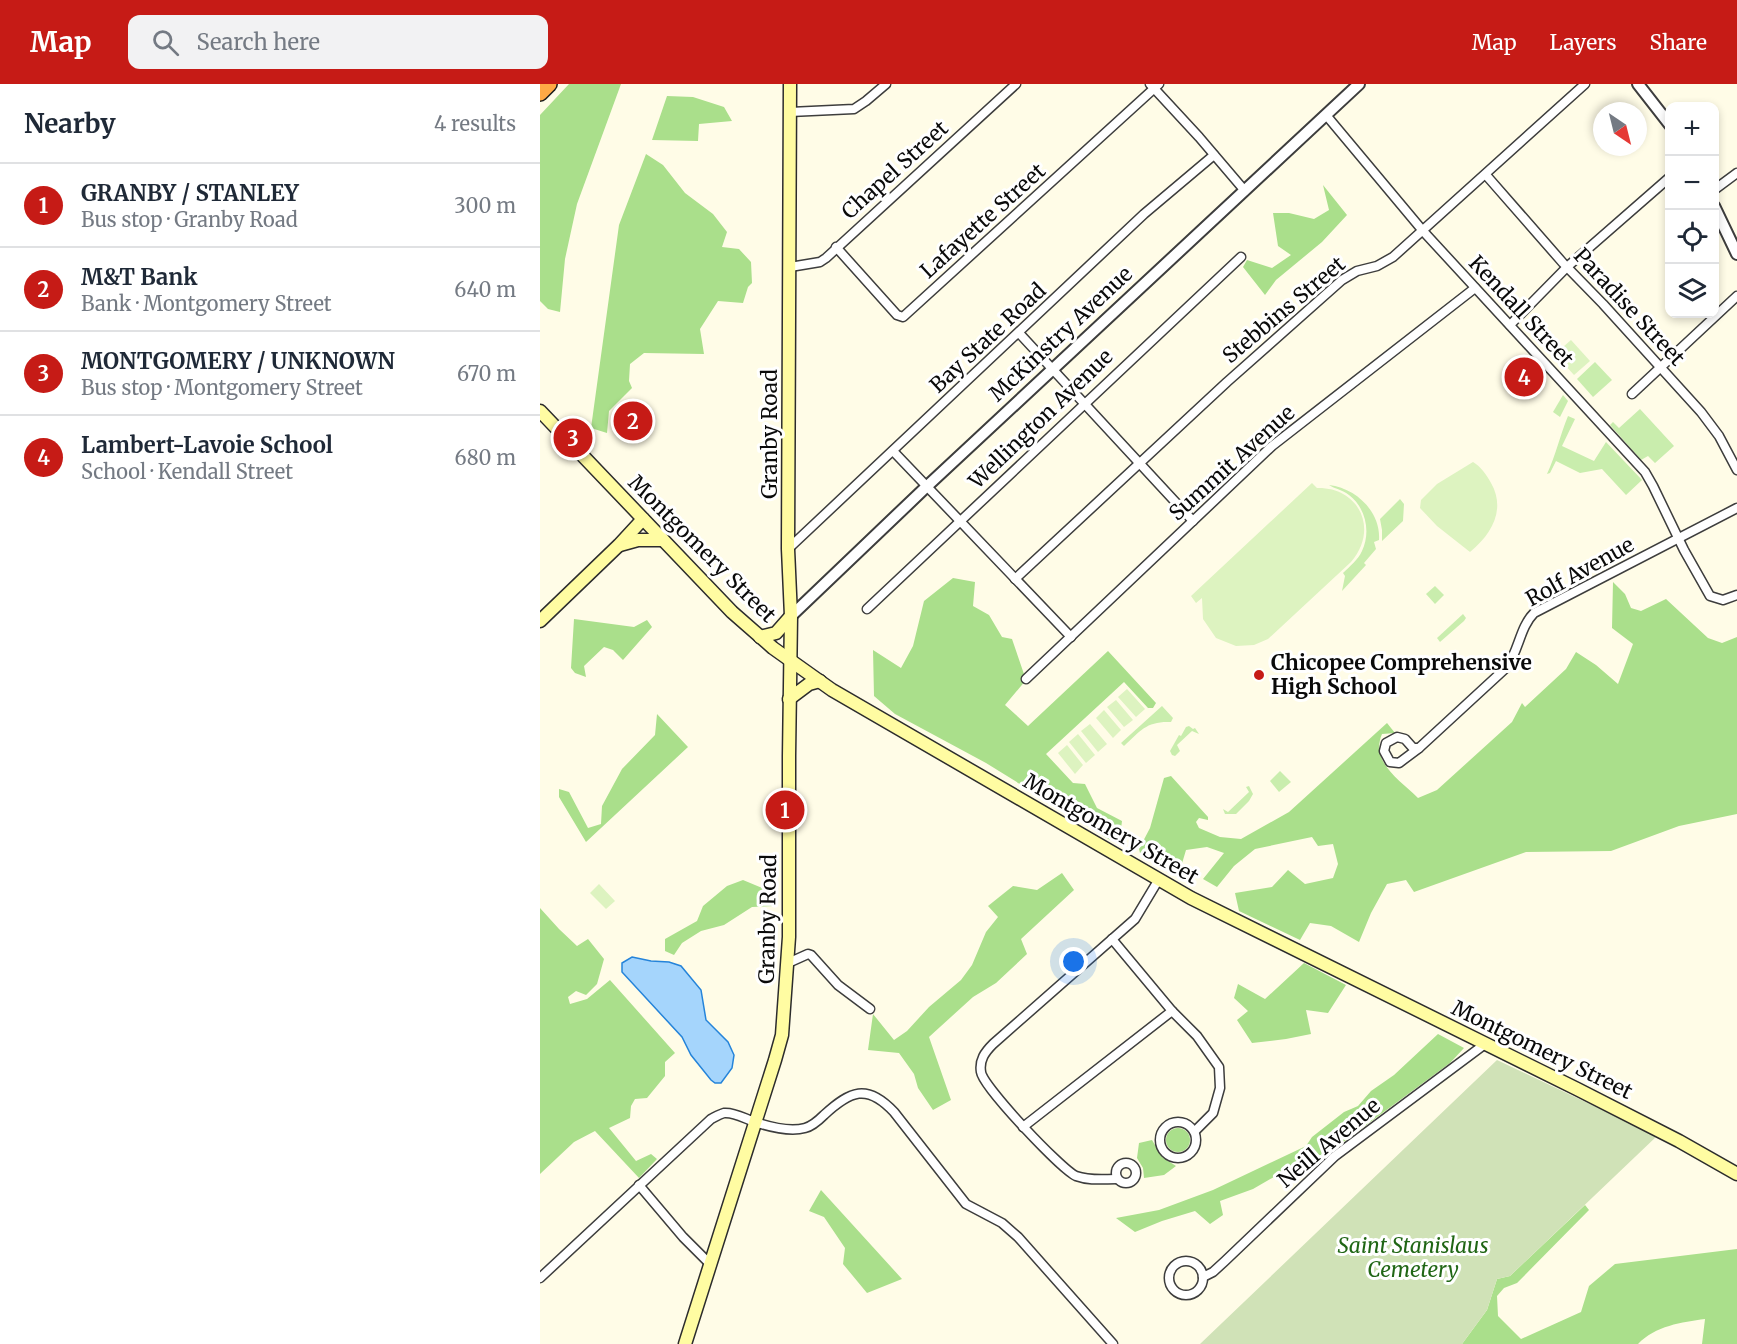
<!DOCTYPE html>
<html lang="en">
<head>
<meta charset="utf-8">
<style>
	body { margin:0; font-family:Merriweather,serif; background:#f2f2f3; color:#1f2937 }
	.controls { position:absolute; right:18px; top:18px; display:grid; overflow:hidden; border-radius:12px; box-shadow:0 3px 9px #0003 }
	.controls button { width:54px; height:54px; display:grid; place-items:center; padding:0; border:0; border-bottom:2px solid #e0e1e3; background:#fff; color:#1f2937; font:30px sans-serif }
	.compass { position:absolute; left:1053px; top:18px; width:54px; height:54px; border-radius:50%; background:#fff; box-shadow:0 3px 9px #0003; rotate:145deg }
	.you { position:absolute; left:534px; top:878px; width:21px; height:21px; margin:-15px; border:4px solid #fff; border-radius:50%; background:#1a73e8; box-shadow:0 0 0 9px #1a73e833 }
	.badge { display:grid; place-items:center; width:39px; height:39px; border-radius:50%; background:#c61b16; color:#fff; font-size:20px; font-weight:700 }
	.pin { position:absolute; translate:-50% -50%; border:3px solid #fff; box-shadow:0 2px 6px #0006 }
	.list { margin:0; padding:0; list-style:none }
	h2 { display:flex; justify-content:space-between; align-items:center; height:78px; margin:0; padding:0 24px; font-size:26px }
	h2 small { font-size:20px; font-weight:400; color:#747a83 }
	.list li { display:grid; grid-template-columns:39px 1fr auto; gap:18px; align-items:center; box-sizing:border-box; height:84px; padding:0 24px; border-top:2px solid #e0e1e3 }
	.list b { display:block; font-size:22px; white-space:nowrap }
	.list p { margin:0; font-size:20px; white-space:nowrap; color:#747a83 }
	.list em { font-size:20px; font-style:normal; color:#747a83 }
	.icon { flex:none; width:33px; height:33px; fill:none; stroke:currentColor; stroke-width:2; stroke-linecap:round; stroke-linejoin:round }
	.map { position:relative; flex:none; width:1197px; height:1260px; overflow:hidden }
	header { display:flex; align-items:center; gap:36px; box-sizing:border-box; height:84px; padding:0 30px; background:#c61b16; color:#fff }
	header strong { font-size:28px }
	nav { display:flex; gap:33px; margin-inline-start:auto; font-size:21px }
	.search { width:420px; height:54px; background:#f2f2f3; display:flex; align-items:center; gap:15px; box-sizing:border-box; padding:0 21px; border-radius:12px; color:#747a83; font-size:22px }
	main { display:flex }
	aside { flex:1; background:#fff }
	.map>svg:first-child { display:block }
	.green { fill:#c9edad }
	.forest { fill:#aadf8b }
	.cemetery { fill:#d0e2b7 }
	.pitch { fill:#ddf3c0 }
	.water { fill:#a5d5fc; stroke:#2584da; stroke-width:1.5 }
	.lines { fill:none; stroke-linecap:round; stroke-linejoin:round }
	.minor-casing { stroke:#3d3d3d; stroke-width:11 }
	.tertiary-casing { stroke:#3d3d3d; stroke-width:14 }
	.secondary-casing { stroke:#2c2c2c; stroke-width:15 }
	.motorway-casing { stroke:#1b1b1b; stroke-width:18 }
	.minor { stroke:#fff; stroke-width:8 }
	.tertiary { stroke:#fff; stroke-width:10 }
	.secondary { stroke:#fffca2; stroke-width:12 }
	.motorway { stroke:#ffa945; stroke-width:15 }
	.poi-dot { fill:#c61b16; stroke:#fff; stroke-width:2 }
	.labels { text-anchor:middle; stroke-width:6; stroke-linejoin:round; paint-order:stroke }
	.street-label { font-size:21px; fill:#0a0a0a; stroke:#fff }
	.poi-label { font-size:21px; font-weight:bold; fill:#0a0a0a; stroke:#fff; text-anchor:start }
	.park-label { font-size:21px; font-style:italic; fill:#206615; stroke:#fff }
</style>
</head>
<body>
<header>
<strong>Map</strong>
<div class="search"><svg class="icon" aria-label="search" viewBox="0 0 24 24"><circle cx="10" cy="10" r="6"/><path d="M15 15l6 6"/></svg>Search here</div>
<nav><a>Map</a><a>Layers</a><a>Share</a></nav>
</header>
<main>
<aside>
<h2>Nearby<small>4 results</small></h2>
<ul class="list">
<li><span class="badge">1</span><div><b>GRANBY / STANLEY</b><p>Bus stop · Granby Road</p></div><em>300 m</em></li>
<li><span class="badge">2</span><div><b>M&amp;T Bank</b><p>Bank · Montgomery Street</p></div><em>640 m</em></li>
<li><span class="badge">3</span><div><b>MONTGOMERY / UNKNOWN</b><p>Bus stop · Montgomery Street</p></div><em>670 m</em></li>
<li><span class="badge">4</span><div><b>Lambert-Lavoie School</b><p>School · Kendall Street</p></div><em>680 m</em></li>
</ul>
</aside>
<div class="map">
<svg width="1197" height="1260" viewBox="0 0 1197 1260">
	<rect width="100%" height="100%" fill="#fffce7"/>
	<g class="green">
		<path d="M1055,278L1072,296L1053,313L1037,295Z"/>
		<path d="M1023,311L1028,317L1020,333L1013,328Z"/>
		<path d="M1100,325L1134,362L1115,379L1108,372L1101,376L1070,341L1073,338L1079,344Z"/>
		<path d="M1028,332L1035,335L1022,362L1054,377L1066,358L1102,396L1086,411L1062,385L1040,389L1016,377L1010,389L1007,390C1016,371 1020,351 1028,332Z"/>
		<path d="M789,401C816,404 841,428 839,456L834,458L836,465L824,479L826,481L802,507L805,492L803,489C810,482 818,476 822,467C831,448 826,424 809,411C803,406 793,404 789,401Z"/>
		<path d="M860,415L864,420L863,437L842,457V446L840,435Z"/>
		<path d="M895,502L904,511L895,520L886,510Z"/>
		<path d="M923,530L926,534L924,537L900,558L897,554Z"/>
		<path d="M622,622L633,634L631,638C607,637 601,646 584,662L581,659Z"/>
		<path d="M649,642L653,645L655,644L659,650L652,647L637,661L640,667L635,672L632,671L630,667L639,651L641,652L646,643Z"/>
		<path d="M740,687L751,698L739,708L730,697Z"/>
		<path d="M709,702L713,710L709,717L696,730H685L683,725L688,728L709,708L706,703Z"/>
	</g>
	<g class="forest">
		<path d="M29,0H81L37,120L25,175L20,228L8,225L0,217V31Z"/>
		<path d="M127,12L153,13L184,23L192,37L159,40L158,57L112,56Z"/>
		<path d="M106,70L123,81L145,109L173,130L187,148L182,163L199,165L211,178L212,199L208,203L203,219L178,217L160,245L164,270L104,269L90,280L89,297L92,304L69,327L67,349L51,344L79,141Z"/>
		<path d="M783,101L807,131L782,158L736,196L725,211L703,183L707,176L732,184L751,171L738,162L733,129H749L774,135L789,126Z"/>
		<path d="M413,494L435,498L433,522L449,531L462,553L472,555L486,596L465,621L488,642L568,567L616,619L613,624H608L584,598L506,670L533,699L545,700L557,724L582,737C581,747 579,750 570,756L446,679L355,630L334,612L333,566L361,584L373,562L384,517Z"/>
		<path d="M1073,498L1085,510L1091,524L1101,527L1126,515L1168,554L1182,559L1197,553V730L1139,742L1071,767L986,768L874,808L866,796L847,800L831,829L819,858L791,842L770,839L760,856L699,827L695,809L732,803L748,786L765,800L793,794L798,780L793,760L778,762L772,753L715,765L694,782L677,803L663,795L684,769L667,763L646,766L638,793L600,769L599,765L610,744L624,694L631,692L668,733V736L659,734L656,738L659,744L680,753L701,755L749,728L847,639L855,649L842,650C830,678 860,696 878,714L897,706L972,638L982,619L985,623L1026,585L1036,568L1056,581L1078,600L1093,560L1072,544Z"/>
		<path d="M34,535L94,543L107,536L112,543L83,576L73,566L64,563L44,582L46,593L35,589L31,584Z"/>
		<path d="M117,630L148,663L46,758L19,713V705L29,708L48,744L61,740L62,722L82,685L115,651Z"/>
		<path d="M522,789L534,806L481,855L487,870L456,899L433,913L389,953L411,1016L393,1026L378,1004L374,990L359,969L328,966L333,930L354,956L367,947L389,923L421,896L432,881L446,848L458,833L448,822L473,802L497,806Z"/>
		<path d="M203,796L237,810L234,822L212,823L184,841L161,847L142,859L134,871L125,867V855L157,837L163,822L187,802Z"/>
		<path d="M0,824L19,845L37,862L48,855L64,875L57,900L46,911L36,907L28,913L30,920L47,915L70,896L135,969L125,978V992L107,1014L95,1015L91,1022L90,1034L69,1044L96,1077L111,1070L117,1075L99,1094L55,1047L34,1058L0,1090Z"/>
		<path d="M764,879L806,901L788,929L766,926L771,950L746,955L712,959L697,936L708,927L694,914L698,900L725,915Z"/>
		<path d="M898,950L924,964L910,979L806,1056L770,1084L739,1090L713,1105L680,1117L683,1131L670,1140L655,1127L622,1137L595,1148L576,1134L619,1126L673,1106L766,1062L772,1053L804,1028L818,1022L831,1007L854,991Z"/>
		<circle cx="638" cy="1056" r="12"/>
		<path d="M612,1056L622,1073L636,1082L624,1091L604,1094L603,1084L597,1074L599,1059Z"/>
		<path d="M281,1106L362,1195L327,1209L303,1180L305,1164L284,1133L269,1127Z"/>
		<path d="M1045,1121L1049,1126L977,1199L964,1204L957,1212L958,1232L981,1255L1041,1228L1049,1202L1075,1180L1197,1165V1260H1162L1165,1235C1142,1238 1115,1242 1098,1260H922L947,1226L957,1195L970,1192Z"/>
	</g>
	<path class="cemetery" d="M957,976L1117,1052L970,1192L957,1195L947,1226L922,1260H660Z"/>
	<g class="pitch">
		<path d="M1031,256L1050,277L1034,291L1015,270Z"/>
		<path d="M933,378C940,382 947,391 951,399C966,425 952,450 930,468L897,442L880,424L881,416L897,400Z"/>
		<path d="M772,399L777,404C820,403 839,446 811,478L728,555L714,561L696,562L676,554L663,535L662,514L656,519L651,512Z"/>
		<path d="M587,605L605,625L596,633L578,613Z"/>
		<path d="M576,616L593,636L584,643L567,623Z"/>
		<path d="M564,626L581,646L573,654L556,634Z"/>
		<path d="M550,640L567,660L558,668L541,647Z"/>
		<path d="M538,650L555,671L546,679L529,658Z"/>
		<path d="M527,661L543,681L535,690L518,669Z"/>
		<path d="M59,800L75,817L66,825L50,809Z"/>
	</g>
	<path class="water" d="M92,873L111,877L129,878L141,882L161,906L166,936L188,958L194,971L192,984L181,999H175L171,996L151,971L142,953L82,888V879Z"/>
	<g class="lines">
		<defs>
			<g id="minor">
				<path d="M610,0L659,53L705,107"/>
				<path d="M250,28L314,25L326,17L346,0"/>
				<path d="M786,31L883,147L1105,388L1113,402L1144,466L1170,512L1183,516L1197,511"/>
				<path d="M946,91L1023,179L1063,220L1161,328L1179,352L1197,386"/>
				<path d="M1174,106L1197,89"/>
				<path d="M296,163L357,231L363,233L619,0"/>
				<path d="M250,183L280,178L286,174L476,0"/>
				<path d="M970,241L1027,183L1130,93"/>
				<path d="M479,249L653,437"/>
				<path d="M1092,310L1197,212"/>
				<path d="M353,367L531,553"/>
				<path d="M248,465L604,130L674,71"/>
				<path d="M475,495L687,298L802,196L817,187L837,182L853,173L1045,0"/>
				<path d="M327,525L701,173"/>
				<path d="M486,595L732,362L935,204"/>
				<path d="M857,653L865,655L873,664H879L859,679L850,678L844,667L846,659Z"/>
				<path d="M879,664L967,583C979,566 980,543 994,529L1197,424"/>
				<path d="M572,855L632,927L657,952L679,983L680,1004L673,1029L655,1047"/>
				<path d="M248,879L268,870L271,871L298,901L330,925"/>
				<circle cx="638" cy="1056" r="18"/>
				<path d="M483,1043L632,927"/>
				<circle cx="586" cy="1089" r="10"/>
				<path d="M577,1095C563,1095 550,1097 536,1092C522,1086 443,1003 441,988C439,976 445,968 453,960L595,835L619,795"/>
				<path d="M99,1101L143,1153L170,1180"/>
				<circle cx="646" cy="1194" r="17"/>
				<path d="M663,1193L673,1188L685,1177L795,1072L945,960"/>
				<path d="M0,1194L171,1035C175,1033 180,1030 184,1029C195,1028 205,1035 215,1038C230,1043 250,1048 265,1044C273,1042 279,1036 284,1031C310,1007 327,999 354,1028L426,1120L462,1139L478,1153L573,1260"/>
			</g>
			<g id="tertiary">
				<path d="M1098,0L1130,41"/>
				<path d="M1174,122L1197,170"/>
				<path d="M251,532L384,405L819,0"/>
			</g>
			<g id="secondary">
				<path d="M0,327L192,528L233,564L292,606L651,814L1037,1005L1139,1057L1197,1090"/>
				<path d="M80,461L98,456H123"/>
				<path d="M0,537L79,461L103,435"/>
				<path d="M220,553L236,549L251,532"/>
				<path d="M249,615L269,600L280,597"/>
				<path d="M145,1260L235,976L242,951L249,853V672L251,532L248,465L250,0"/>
			</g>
			<path id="motorway" d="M0,9L9,0"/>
		</defs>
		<use href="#minor" class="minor-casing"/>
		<use href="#tertiary" class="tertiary-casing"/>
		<use href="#secondary" class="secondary-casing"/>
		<use href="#motorway" class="motorway-casing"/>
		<use href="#minor" class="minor"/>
		<use href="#tertiary" class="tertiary"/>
		<use href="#secondary" class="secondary"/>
		<use href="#motorway" class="motorway"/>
	</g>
	<circle class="poi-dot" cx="719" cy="591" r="6"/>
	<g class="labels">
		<g class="street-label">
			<text transform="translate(355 86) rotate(-42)" y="7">Chapel Street</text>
			<text transform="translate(443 137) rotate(-42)" y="7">Lafayette Street</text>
			<text transform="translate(1089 223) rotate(47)" y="7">Paradise Street</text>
			<text transform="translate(744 226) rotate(-40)" y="7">Stebbins Street</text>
			<text transform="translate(981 227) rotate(47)" y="7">Kendall Street</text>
			<text transform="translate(521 250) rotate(-43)" y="7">McKinstry Avenue</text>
			<text transform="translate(448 254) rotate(-43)" y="7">Bay State Road</text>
			<text transform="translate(501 335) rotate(-44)" y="7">Wellington Avenue</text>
			<text transform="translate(230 350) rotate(-90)" y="7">Granby Road</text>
			<text transform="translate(692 379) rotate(-42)" y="7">Summit Avenue</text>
			<text transform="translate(162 465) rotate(45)" y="7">Montgomery Street</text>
			<text transform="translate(1040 488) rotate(-29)" y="7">Rolf Avenue</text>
			<text transform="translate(571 745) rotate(30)" y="7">Montgomery Street</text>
			<text transform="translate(228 835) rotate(-89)" y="7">Granby Road</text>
			<text transform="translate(1002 966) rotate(26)" y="7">Montgomery Street</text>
			<text transform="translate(789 1059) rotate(-40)" y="7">Neill Avenue</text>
		</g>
		<g class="poi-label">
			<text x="731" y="586">Chicopee Comprehensive<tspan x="731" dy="24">High School</tspan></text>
		</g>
		<g class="park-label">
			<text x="873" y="1169">Saint Stanislaus<tspan x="873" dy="24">Cemetery</tspan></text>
		</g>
	</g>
</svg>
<div class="controls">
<button>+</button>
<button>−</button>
<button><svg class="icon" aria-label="locate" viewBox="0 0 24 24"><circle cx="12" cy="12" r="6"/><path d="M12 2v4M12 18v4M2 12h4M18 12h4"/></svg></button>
<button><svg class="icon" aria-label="layers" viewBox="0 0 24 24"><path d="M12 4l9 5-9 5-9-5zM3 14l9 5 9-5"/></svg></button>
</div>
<svg class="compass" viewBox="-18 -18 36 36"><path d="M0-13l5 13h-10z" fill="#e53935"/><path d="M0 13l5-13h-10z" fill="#747a83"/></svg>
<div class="you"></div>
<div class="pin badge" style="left:245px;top:726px">1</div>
<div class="pin badge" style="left:93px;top:337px">2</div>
<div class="pin badge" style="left:33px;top:354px">3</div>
<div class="pin badge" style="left:984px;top:293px">4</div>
</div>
</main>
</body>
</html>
